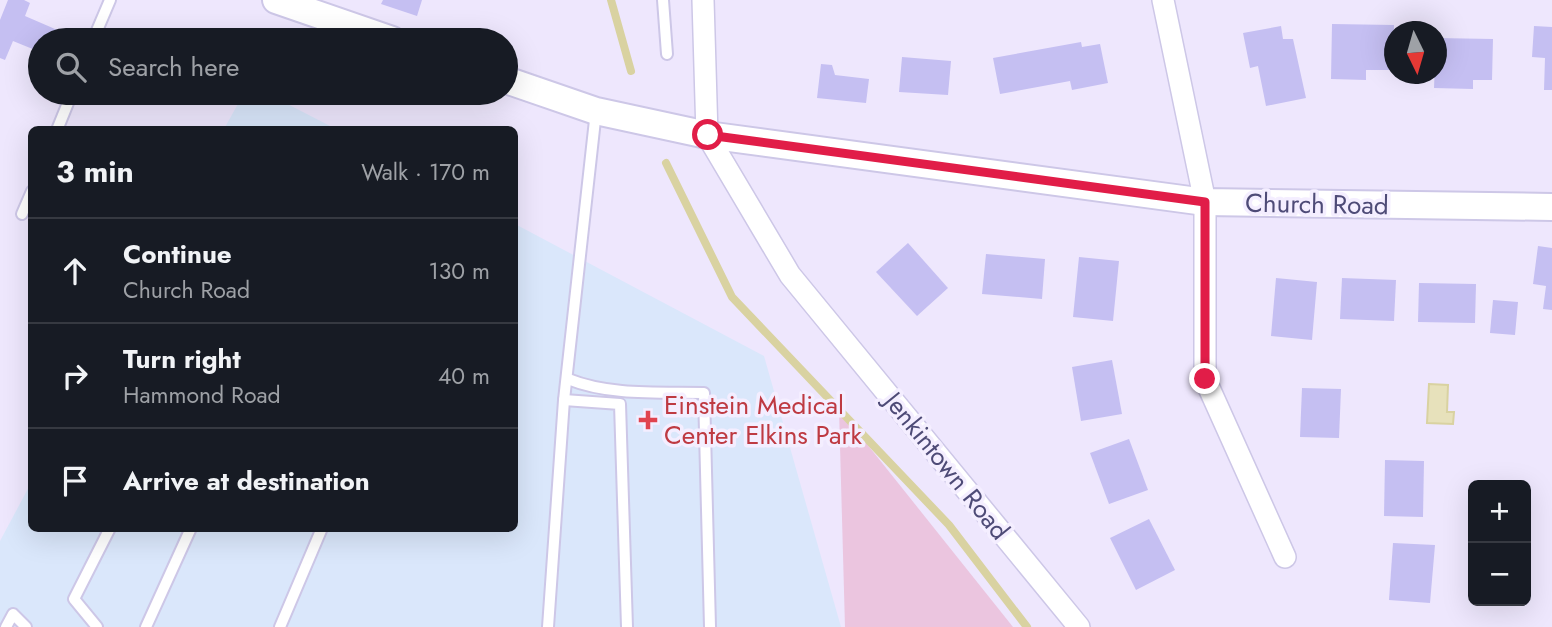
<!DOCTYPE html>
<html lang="en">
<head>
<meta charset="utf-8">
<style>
	body { margin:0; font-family:Jost,sans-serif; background:#242831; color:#f1f3f6 }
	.controls { position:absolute; right:21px; bottom:21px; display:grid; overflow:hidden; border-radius:10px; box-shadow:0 7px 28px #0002 }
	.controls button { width:63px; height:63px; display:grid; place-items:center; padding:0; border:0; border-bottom:2px solid #363941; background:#171b24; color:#f1f3f6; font:35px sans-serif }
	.compass { position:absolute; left:1384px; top:21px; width:63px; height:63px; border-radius:50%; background:#171b24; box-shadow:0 7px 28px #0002; rotate:175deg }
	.stop { position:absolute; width:21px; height:21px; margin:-16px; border:5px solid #e11d48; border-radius:50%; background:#fff }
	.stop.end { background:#e11d48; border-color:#fff; box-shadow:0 2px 7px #0008 }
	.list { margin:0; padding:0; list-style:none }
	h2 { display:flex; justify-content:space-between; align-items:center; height:91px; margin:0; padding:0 28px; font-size:30px }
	h2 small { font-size:23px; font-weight:400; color:#9ea1a6 }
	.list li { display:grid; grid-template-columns:46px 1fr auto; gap:21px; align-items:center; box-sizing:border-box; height:105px; padding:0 28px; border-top:2px solid #363941 }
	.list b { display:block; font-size:26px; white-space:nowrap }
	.list p { margin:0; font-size:23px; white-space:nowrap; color:#9ea1a6 }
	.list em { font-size:23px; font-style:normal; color:#9ea1a6 }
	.icon { flex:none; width:38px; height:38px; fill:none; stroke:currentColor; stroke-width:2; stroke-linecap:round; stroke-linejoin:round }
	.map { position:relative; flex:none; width:1552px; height:627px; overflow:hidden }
	.search { position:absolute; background:#171b24; box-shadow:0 7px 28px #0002; left:28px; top:28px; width:490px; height:77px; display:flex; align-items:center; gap:18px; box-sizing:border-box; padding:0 24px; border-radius:38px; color:#9ea1a6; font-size:26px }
	.panel { position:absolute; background:#171b24; box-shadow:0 7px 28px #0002; left:28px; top:126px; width:490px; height:406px; border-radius:10px }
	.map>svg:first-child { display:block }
	.medical { fill:#dae7fb }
	.green { fill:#ebc5df }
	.water { fill:#e7e1bb; stroke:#d9d2a1; stroke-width:2 }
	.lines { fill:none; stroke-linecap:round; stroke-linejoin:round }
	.stream { stroke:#d9d2a1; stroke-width:8 }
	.building { fill:#c5bff2 }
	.service-casing { stroke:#cdc7e7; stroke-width:14 }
	.minor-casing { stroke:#cdc7e7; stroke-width:24 }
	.tertiary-casing { stroke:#cdc7e7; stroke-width:30 }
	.service { stroke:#fff; stroke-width:10 }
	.minor { stroke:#fff; stroke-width:21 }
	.tertiary { stroke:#fff; stroke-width:26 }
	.route { stroke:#e11d48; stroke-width:9 }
	.health-dot { fill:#e0444e; stroke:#f4eeff; stroke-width:2.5 }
	.labels { text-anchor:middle; stroke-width:7; stroke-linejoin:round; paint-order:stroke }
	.street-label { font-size:26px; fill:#4e4b77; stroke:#f4eeff }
	.health-label { font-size:26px; fill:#be3a42; stroke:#f4eeff; text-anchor:start }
</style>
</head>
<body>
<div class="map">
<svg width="1552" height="627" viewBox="0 0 1552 627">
	<rect width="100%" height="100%" fill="#eee7fd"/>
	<g class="medical">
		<path d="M244,93H266L336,129H224Z"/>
		<path d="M515,224L764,356L841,627H0V541L31,483L32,528H514Z"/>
	</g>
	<path class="green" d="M839,409L1013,627H845Z"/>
	<path class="water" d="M1429,384L1448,385L1447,412H1454L1453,424L1427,423Z"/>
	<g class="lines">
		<g class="stream">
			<path d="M611,0L631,71"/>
			<path d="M666,163L732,297L949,525L1027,627"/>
		</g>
	</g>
	<g class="building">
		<path d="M8,0H24L30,3L25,16L62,32L59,40H40V52L13,41L5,60L0,58V20Z"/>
		<path d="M383,0H422L417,16L381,4Z"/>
		<path d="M1332,24L1394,25L1393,70H1366V80L1331,79Z"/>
		<path d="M1281,26L1283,39H1293L1306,98L1266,106L1258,66L1250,68L1243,33Z"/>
		<path d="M1534,26L1552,27V90H1544L1545,58L1532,57Z"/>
		<path d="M141,32L162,40H137Z"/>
		<path d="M1436,38L1493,39L1492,80H1473V89L1434,88Z"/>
		<path d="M1081,42L1082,47L1100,44L1108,83L1072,90L1070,81L1000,94L993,58Z"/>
		<path d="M902,57L951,61L948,95L899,92Z"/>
		<path d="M821,64L832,65L835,75L869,79L866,103L817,98Z"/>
		<path d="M908,243L948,288L917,316L876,272Z"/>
		<path d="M1538,246L1552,248V310L1543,309L1546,286L1533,284Z"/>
		<path d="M986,254L1045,259L1042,299L982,294Z"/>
		<path d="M1079,257L1119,261L1113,321L1073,317Z"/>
		<path d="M1276,278L1317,282L1312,340L1271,336Z"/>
		<path d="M1342,278L1396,280L1394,321L1340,319Z"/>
		<path d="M1419,283L1476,284L1475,323L1418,322Z"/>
		<path d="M1493,300L1518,302L1515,335L1490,333Z"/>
		<path d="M1112,360L1122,414L1081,421L1072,367Z"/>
		<path d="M1302,388L1341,389L1339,438L1300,437Z"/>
		<path d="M1129,439L1148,490L1109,504L1090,453Z"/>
		<path d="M1385,460L1424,461L1423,517L1384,516Z"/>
		<path d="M1149,519L1175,570L1136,590L1110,538Z"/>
		<path d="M1393,543L1435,545L1430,603L1389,600Z"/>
	</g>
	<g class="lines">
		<defs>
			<g id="service">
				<path d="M663,0L667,54"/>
				<path d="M93,40L110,0"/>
				<path d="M57,130L72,93"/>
				<path d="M22,214L32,191"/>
				<path d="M568,379C610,396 660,392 704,393L710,627"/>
				<path d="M564,400L620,404L627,627"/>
				<path d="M6,627L13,614L26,627"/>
				<path d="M97,627L74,599L110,528"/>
				<path d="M146,627L191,528"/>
				<path d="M280,627L322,528"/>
				<path d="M548,627L564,400L596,111"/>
			</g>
			<g id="minor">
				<path d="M703,0L707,135L790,275L1079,627"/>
				<path d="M1163,0L1205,202V379L1285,557"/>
			</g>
			<g id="tertiary">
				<path d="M276,0L392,40"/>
				<path d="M506,80L596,111L707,135L1205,202L1552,207"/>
			</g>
		</defs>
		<use href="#service" class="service-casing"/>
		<use href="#minor" class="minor-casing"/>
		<use href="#tertiary" class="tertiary-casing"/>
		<use href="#service" class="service"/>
		<use href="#minor" class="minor"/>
		<use href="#tertiary" class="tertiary"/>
	</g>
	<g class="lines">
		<path class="route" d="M708,135L1205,202V379"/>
	</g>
	<path class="health-dot" d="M644.5 409.5h7v7h7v7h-7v7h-7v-7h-7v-7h7z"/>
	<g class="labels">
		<g class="street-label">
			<text transform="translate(1317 204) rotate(1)" y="9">Church Road</text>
			<text transform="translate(947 466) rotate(51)" y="9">Jenkintown Road</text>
		</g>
		<g class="health-label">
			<text x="664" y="414">Einstein Medical<tspan x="664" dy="30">Center Elkins Park</tspan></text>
		</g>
	</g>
</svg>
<div class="controls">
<button>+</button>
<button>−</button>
</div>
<svg class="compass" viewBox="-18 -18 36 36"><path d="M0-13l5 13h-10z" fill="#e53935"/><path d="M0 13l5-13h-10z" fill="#9ea1a6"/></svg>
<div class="stop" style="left:708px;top:135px"></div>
<div class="stop end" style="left:1205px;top:379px"></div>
<div class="search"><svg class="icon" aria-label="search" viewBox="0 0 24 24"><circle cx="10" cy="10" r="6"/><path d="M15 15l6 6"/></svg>Search here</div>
<section class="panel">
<h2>3 min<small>Walk · 170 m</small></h2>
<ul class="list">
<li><svg class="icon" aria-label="ahead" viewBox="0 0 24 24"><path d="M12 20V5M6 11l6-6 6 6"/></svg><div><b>Continue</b><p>Church Road</p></div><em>130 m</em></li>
<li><svg class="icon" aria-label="right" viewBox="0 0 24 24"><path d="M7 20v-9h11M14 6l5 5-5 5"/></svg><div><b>Turn right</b><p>Hammond Road</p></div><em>40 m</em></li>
<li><svg class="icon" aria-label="arrive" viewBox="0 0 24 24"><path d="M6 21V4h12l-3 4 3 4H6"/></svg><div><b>Arrive at destination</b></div></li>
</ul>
</section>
</div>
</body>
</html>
